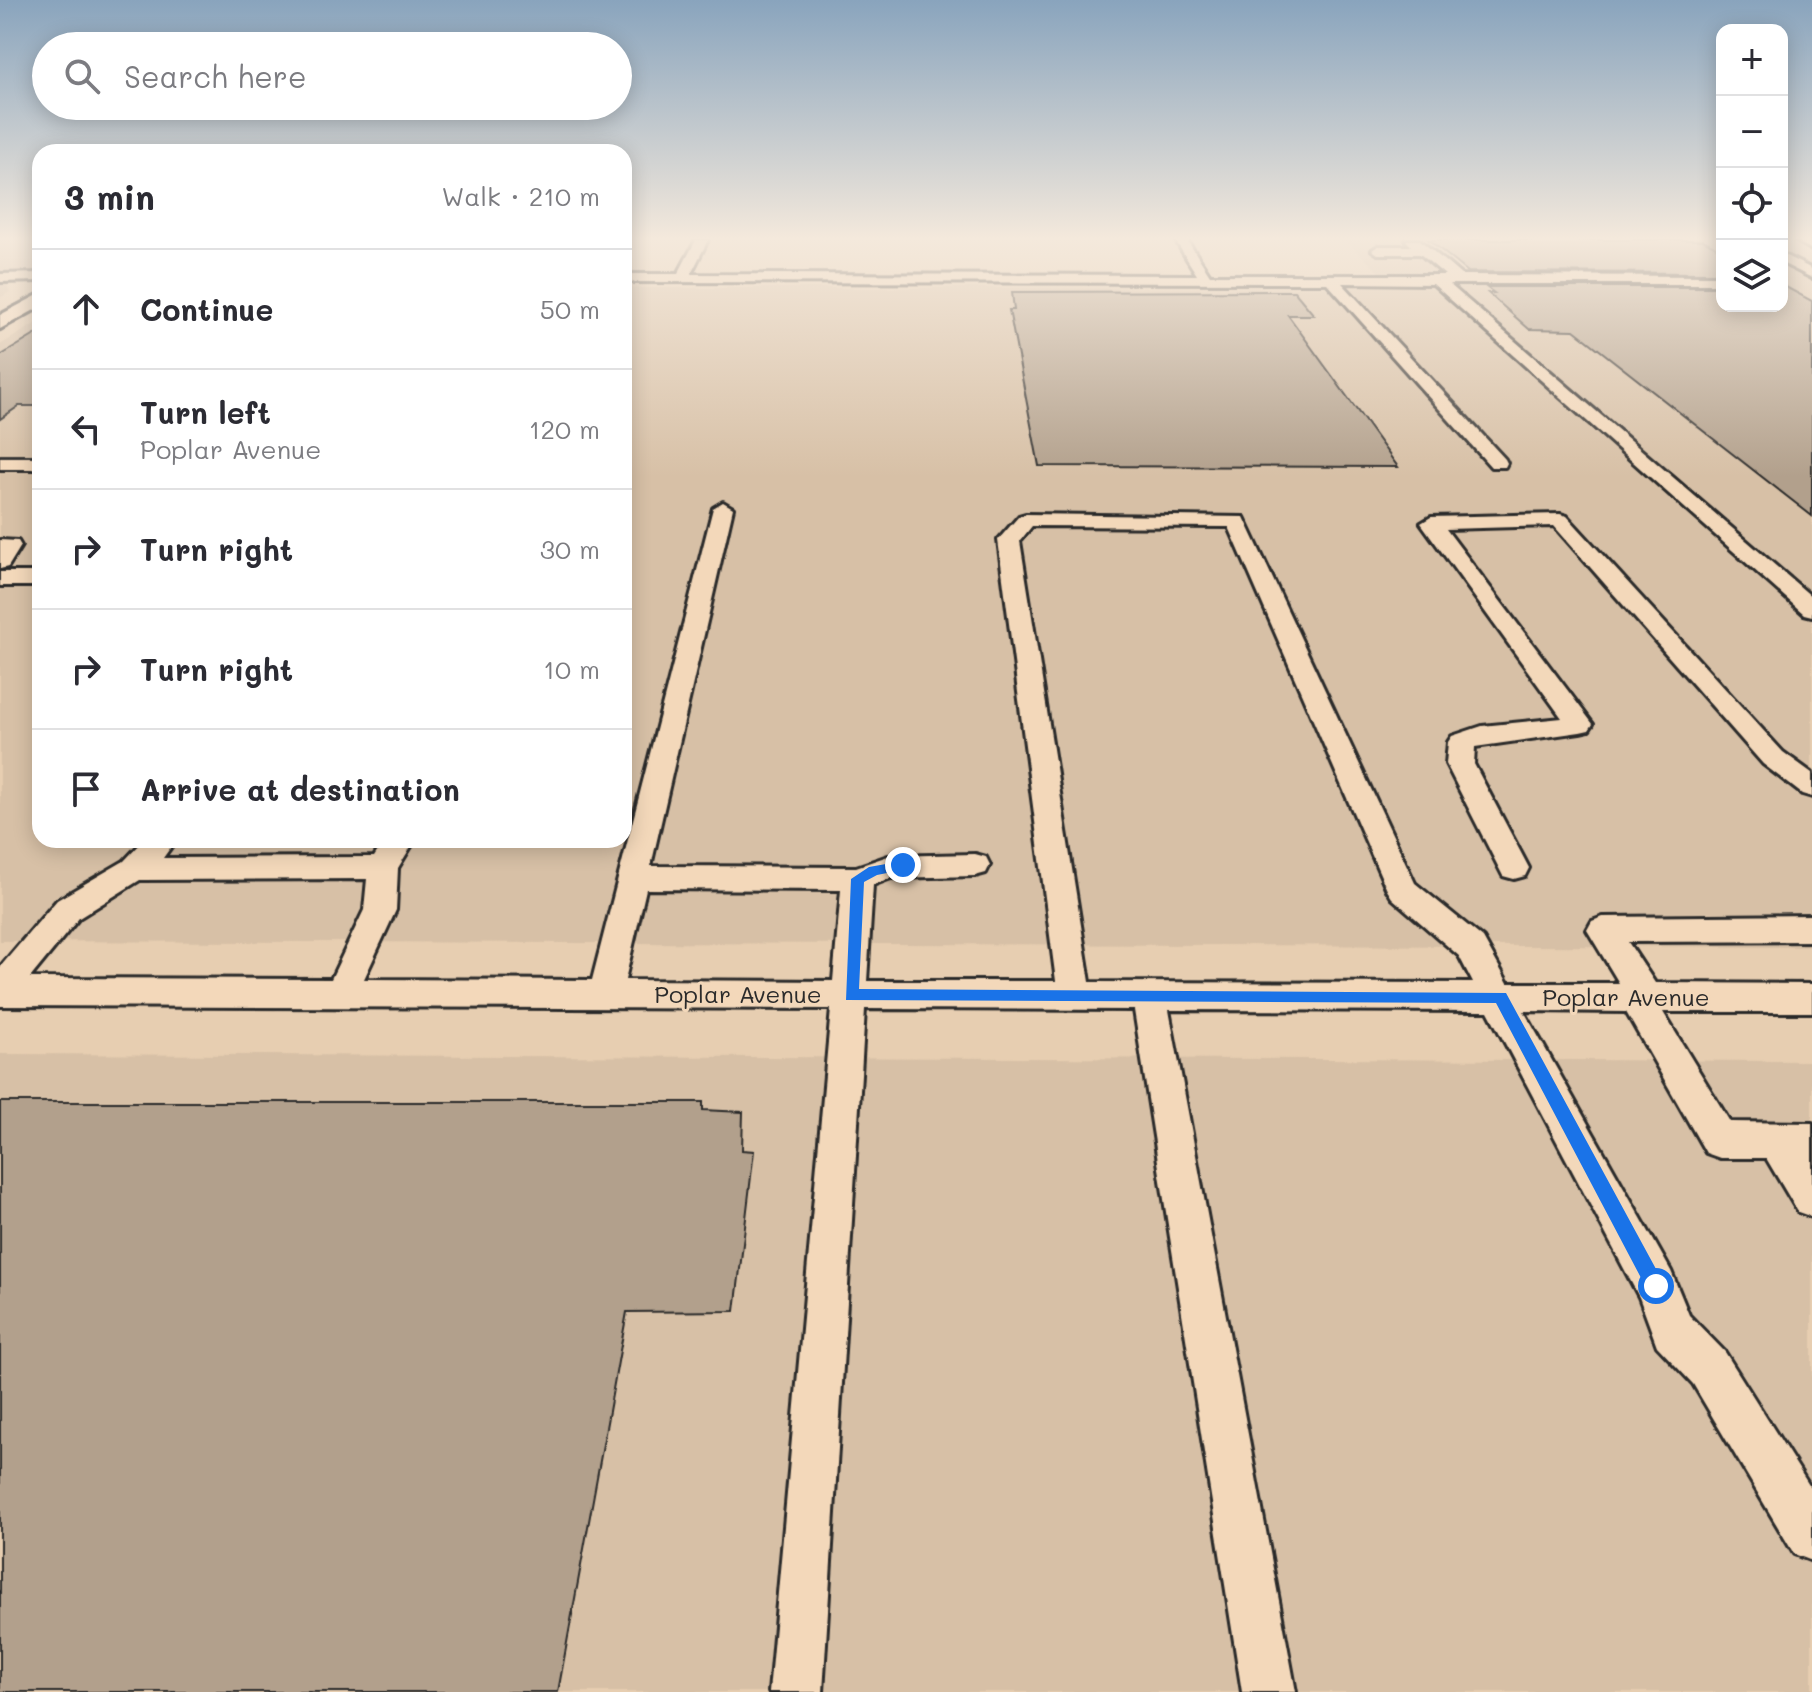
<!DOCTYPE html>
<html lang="en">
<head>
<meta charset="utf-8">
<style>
	body { margin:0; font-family:Mali,sans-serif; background:#f7f7f7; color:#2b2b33 }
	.controls { position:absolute; right:24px; top:24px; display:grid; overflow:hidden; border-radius:16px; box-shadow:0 4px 20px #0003 }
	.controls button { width:72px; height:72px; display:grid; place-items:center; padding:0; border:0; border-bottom:2px solid #e1e1e2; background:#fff; color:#2b2b33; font:40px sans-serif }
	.stop { position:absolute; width:24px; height:24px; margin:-18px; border:6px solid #1a73e8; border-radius:50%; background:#fff }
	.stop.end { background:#1a73e8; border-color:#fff; box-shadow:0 2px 8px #0008 }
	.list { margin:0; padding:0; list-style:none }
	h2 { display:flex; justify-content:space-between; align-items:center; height:104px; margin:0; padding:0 32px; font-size:34px }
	h2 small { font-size:26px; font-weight:400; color:#7c7c81 }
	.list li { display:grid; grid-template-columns:52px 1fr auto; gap:24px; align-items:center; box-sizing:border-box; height:120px; padding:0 32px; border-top:2px solid #e1e1e2 }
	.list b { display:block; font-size:30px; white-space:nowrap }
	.list p { margin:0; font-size:26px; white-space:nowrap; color:#7c7c81 }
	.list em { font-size:26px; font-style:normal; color:#7c7c81 }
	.icon { flex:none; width:44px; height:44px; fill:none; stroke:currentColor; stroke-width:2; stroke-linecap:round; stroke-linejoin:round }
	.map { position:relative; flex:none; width:1812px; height:1692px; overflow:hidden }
	.search { position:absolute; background:#fff; box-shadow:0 4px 20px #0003; left:32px; top:32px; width:600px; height:88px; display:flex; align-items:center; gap:20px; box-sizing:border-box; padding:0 28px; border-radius:44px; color:#7c7c81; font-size:30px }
	.panel { position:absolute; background:#fff; box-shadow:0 4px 20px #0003; left:32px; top:144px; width:600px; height:704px; border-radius:24px }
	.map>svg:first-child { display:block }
	.built { fill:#d7c0a6 }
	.building { fill:#b2a08c; stroke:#2b2b2b; stroke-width:2 }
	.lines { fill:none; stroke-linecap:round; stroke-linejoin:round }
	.minor-casing { stroke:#2b2b2b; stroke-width:6 }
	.major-casing { stroke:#2b2b2b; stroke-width:6 }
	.minor { fill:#f3d8ba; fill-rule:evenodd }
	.major { fill:#f3d8ba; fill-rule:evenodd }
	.route { fill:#1a73e8 }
	.labels { text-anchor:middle; stroke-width:6; stroke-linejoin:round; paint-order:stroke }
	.street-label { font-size:24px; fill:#2b2b2b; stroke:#f3d8ba }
</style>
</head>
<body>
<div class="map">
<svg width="1812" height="1692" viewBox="0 0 1812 1692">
	<rect width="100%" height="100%" fill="#e7ceb1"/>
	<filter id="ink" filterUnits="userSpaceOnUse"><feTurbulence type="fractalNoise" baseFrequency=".0125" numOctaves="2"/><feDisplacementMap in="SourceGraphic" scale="16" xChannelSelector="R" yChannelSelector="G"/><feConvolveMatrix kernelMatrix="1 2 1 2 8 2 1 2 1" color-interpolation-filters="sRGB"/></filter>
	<g filter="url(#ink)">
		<g class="built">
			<path d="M0,240H40V271L7,285L10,292L0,298Z"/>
			<path d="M1345,240H1722V306H1782V240H1812V947L0,941V345L40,321V840H624V288L1395,287Z"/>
			<path d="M0,1054L1812,1061V1692H0Z"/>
		</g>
		<g class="building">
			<path d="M1429,240H1703L1722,250V273L1468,272Z"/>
			<path d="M1782,285L1812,301V516L1574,330L1529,329L1488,293H1494L1486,287H1722V306H1782Z"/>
			<path d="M1294,291L1314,315H1288L1398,467L1039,466L1009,310H1014L1012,292Z"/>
			<path d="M40,332V406H19L0,419V356Z"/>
			<path d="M0,1102H703V1110L743,1112L742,1150L754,1151L735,1311L627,1312L558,1692H0Z"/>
		</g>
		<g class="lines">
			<defs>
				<g id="minor">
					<path d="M696,240H708L691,274L1197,275L1175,240H1187L1210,275H1445L1420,254H1378L1372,250L1378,246H1411L1406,240H1420L1461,275L1722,276V284H1449L1812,597V616L1804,614L1433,284L1342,283L1505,459L1507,463L1505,467H1491L1327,283L624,282V274H678Z"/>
					<path d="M1795,240L1812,241V250Z"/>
					<path d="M1782,254L1812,269V278L1782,263Z"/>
					<path d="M40,273V281L0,282V274Z"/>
					<rect x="0" y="457" width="40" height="12"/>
					<path d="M723,502L733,508L651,866L856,867L888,856L975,854L986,857L990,865L986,873L975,876L891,878L873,885L867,981H1056L998,540L1019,516L1026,514L1244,517L1415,883L1483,938L1508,983H1619L1587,930L1592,921L1603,917L1812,915V941L1628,942L1655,983L1812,984V1012H1663L1730,1122L1812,1123V1217L1798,1212L1766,1158H1720L1706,1153L1626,1012L1524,1011L1671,1271L1689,1315L1725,1352L1812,1490V1561L1794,1554L1693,1384L1657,1346L1639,1297L1488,1011L1169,1010L1296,1692H1242L1134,1010L865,1009L823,1692H769L831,1009L0,1006V967L57,900L124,861L144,840H176L163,858L374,857L385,840H415L398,868L396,910L364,979L592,980L713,508ZM1032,526L1229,527L1387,890L1392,898L1459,956L1473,983L1090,982L1020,541ZM367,879L364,910L331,979L30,978L79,918L140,880ZM646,889L841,890L833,981L625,980Z"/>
					<path d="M1560,514L1567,516L1783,752L1812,773V797L1802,794L1763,764L1554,526L1446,529L1593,724L1589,730L1580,732L1475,747L1474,764L1529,868L1525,876L1514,879L1503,876L1446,764L1448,742L1452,736L1482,726L1562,718L1421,523L1431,517Z"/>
					<path d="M0,540L18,541L21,546L8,567L0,569Z"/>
					<rect x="0" y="572" width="40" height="14"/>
				</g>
				<path id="major" d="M40,294V307L0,329V315Z"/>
			</defs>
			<use href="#minor" class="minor-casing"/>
			<use href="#major" class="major-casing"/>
			<use href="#minor" class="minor"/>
			<use href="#major" class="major"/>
		</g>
	</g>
	<linearGradient id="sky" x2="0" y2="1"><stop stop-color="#89a4bd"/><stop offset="0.5" stop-color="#f4e9dc"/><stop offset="1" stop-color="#f4e9dc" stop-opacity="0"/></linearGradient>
	<rect width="1812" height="477" fill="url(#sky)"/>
	<path class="route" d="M903,861L907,862V869L877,875L864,882L859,989L1506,993L1662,1280L1665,1286L1662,1293L1656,1295L1649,1293L1496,1003L846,1000L851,879L869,867Z"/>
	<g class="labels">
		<g class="street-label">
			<text x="738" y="1003">Poplar Avenue</text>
			<text x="1626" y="1006">Poplar Avenue</text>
		</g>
	</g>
</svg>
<div class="controls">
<button>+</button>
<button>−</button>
<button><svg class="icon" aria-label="locate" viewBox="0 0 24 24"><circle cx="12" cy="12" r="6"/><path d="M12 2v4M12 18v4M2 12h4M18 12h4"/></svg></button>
<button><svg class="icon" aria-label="layers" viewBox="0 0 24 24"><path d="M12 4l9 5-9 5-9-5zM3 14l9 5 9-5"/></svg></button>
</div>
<div class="stop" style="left:1656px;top:1286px"></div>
<div class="stop end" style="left:903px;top:865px"></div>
<div class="search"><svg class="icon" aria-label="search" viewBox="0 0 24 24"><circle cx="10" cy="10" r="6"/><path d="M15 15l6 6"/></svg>Search here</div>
<section class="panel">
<h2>3 min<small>Walk · 210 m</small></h2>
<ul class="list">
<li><svg class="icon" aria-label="ahead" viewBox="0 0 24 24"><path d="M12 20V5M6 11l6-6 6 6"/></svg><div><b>Continue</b></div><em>50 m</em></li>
<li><svg class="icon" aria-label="left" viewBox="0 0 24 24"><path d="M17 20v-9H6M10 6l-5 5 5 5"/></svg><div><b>Turn left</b><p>Poplar Avenue</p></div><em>120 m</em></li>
<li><svg class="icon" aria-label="right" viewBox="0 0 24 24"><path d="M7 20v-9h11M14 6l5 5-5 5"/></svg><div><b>Turn right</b></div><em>30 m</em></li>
<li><svg class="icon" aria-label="right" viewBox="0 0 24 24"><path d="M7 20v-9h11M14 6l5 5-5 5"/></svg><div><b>Turn right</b></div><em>10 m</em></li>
<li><svg class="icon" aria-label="arrive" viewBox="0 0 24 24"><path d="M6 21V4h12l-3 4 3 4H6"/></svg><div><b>Arrive at destination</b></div></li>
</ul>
</section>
</div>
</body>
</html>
